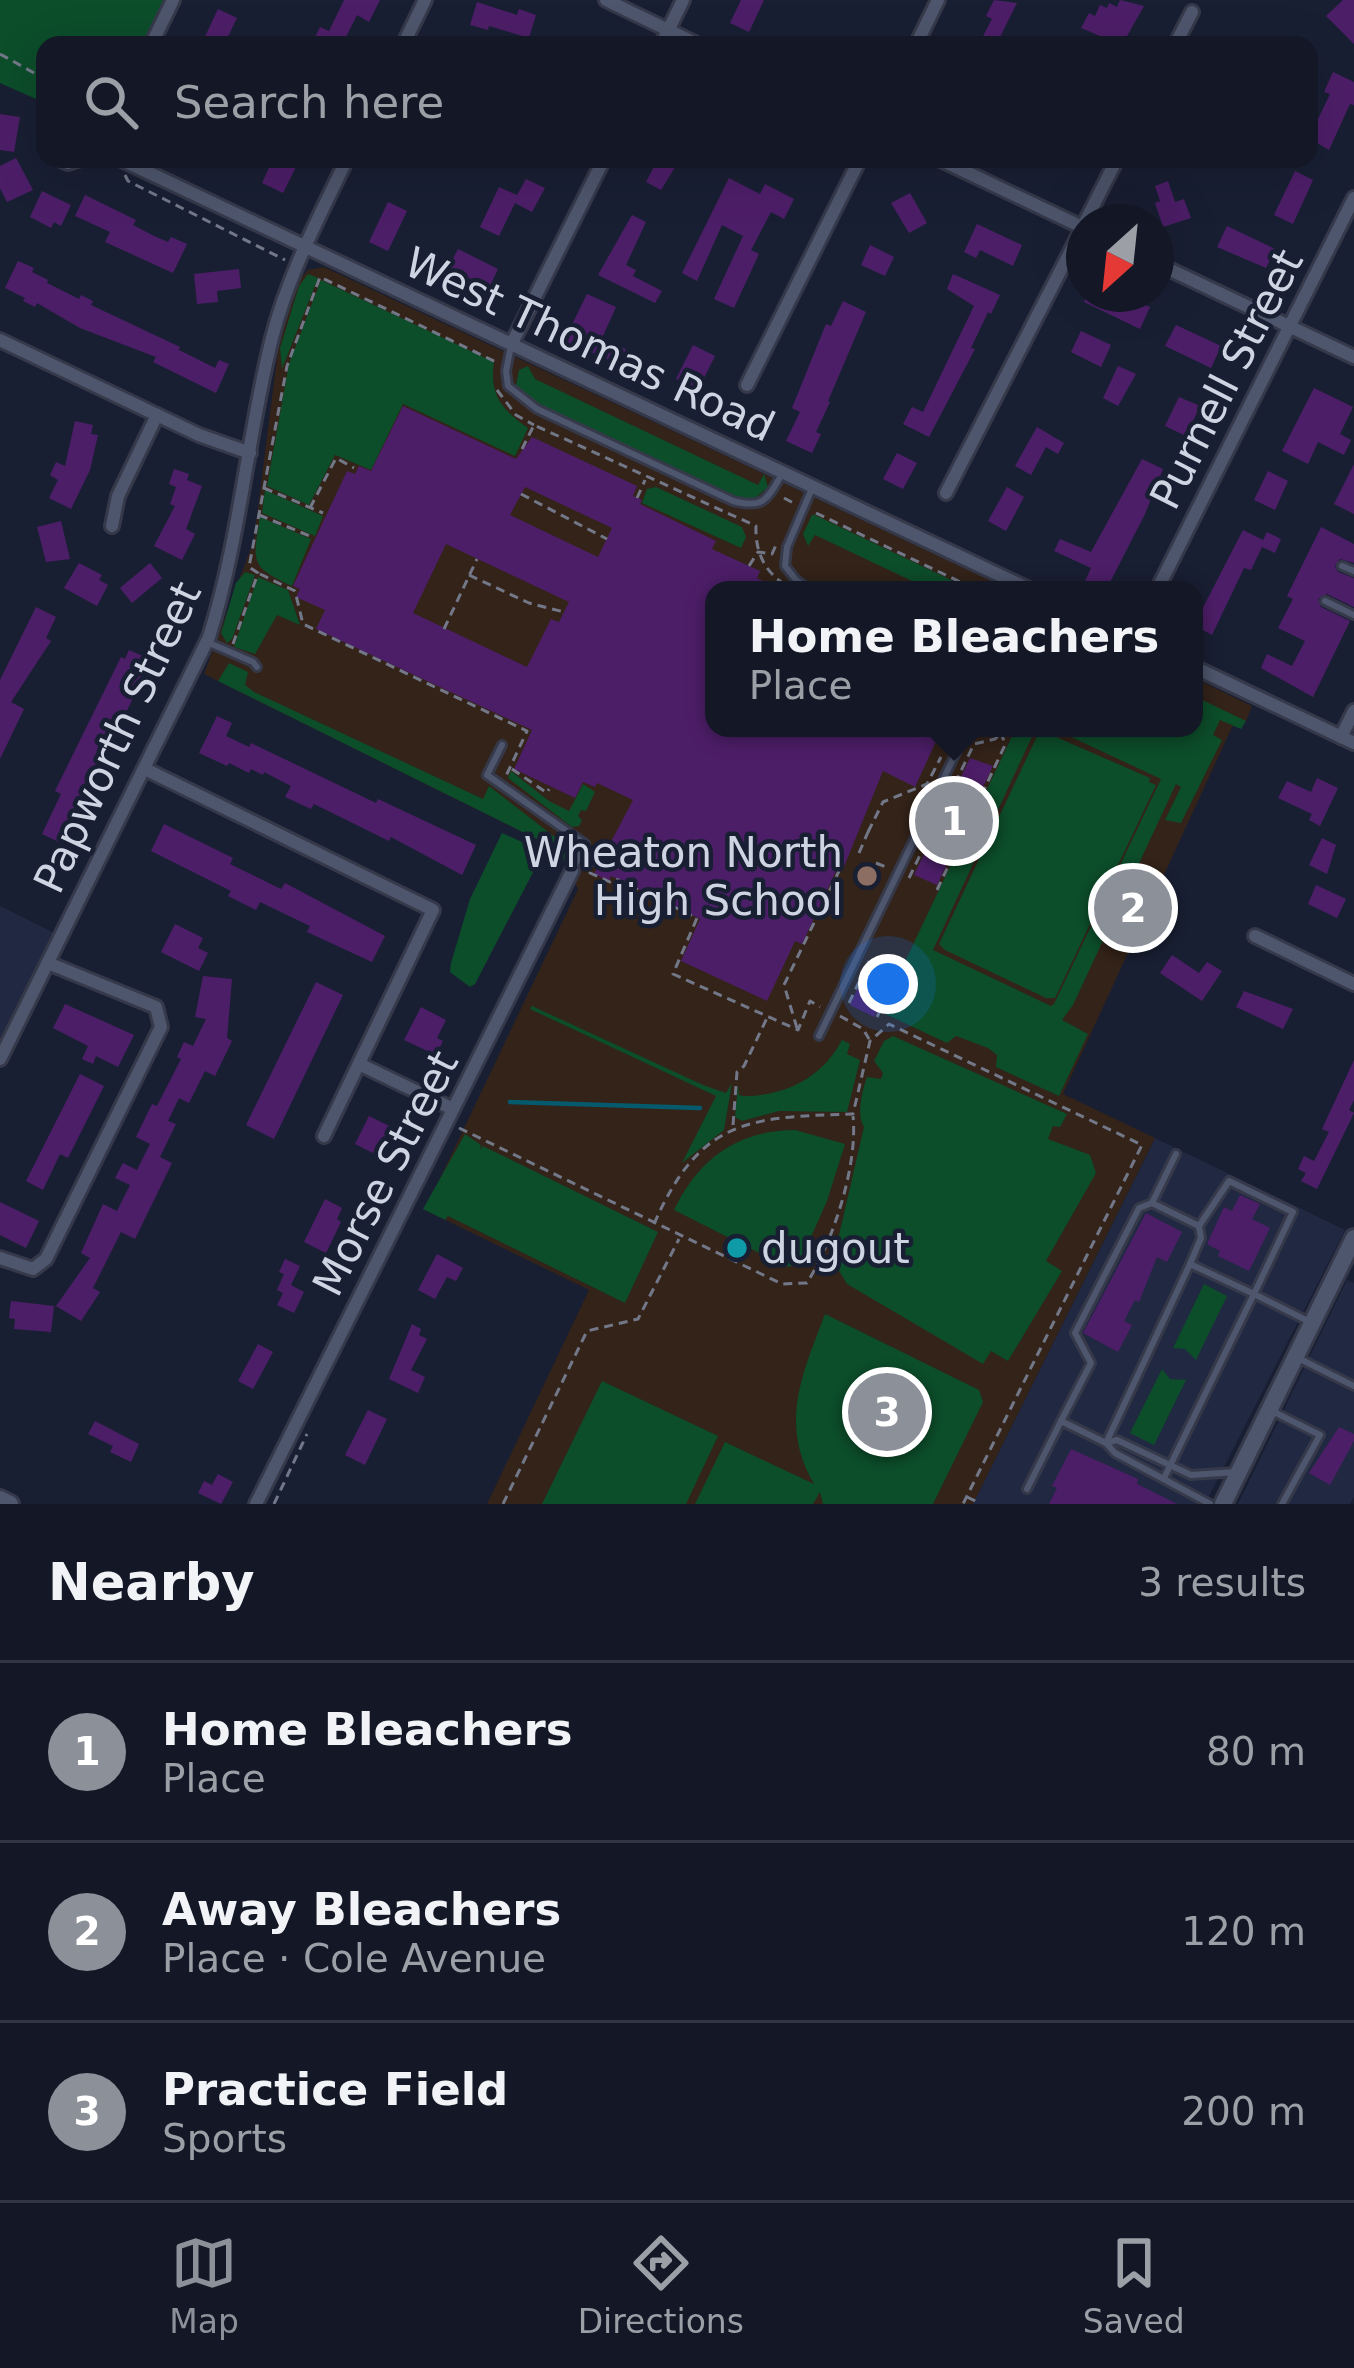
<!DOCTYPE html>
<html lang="en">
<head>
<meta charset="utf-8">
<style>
	body { margin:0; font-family:"DejaVu Sans",sans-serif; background:#202432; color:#f1f3f6 }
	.compass { position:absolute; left:1066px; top:204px; width:108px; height:108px; border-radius:50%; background:#131726; box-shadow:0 12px 48px #0002; rotate:207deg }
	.you { position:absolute; left:888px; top:984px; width:42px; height:42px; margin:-30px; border:9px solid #fff; border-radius:50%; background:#1a73e8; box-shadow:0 0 0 18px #1a73e833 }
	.badge { display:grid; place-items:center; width:78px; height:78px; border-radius:50%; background:#8c9099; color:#fff; font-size:39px; font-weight:700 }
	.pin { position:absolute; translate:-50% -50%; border:6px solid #fff; box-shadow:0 3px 12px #0006 }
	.popup { position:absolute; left:705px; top:581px; width:498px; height:156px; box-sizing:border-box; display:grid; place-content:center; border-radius:24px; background:#131726; filter:drop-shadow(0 3px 9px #0005); font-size:39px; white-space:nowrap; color:#9d9fa7 }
	.popup b { font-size:45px; color:#f1f3f6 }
	.popup::after { content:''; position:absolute; left:50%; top:100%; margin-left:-24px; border:24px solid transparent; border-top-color:#131726 }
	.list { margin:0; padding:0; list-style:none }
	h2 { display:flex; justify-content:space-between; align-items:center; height:156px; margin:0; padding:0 48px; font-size:51px }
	h2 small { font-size:39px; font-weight:400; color:#9d9fa7 }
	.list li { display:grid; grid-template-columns:78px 1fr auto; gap:36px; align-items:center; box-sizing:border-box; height:180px; padding:0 48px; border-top:3px solid #323643 }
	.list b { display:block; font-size:45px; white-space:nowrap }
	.list p { margin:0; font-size:39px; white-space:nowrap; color:#9d9fa7 }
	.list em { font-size:39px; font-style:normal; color:#9d9fa7 }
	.icon { flex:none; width:66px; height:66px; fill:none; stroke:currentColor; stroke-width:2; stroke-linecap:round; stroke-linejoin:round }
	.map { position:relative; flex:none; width:1354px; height:1504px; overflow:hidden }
	.search { position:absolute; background:#131726; box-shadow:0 12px 48px #0002; left:36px; right:36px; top:36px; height:132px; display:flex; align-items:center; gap:30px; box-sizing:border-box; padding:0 42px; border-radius:24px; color:#9d9fa7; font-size:45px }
	.sheet { height:696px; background:#131726 }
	nav { display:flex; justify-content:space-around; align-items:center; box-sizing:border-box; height:168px; border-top:3px solid #323643; background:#131726; font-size:33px; color:#9d9fa7 }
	nav a { display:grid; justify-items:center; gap:6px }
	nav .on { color:#8c9099 }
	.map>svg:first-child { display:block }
	.built { fill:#212841 }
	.education { fill:#332319 }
	.green { fill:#0c4d2a }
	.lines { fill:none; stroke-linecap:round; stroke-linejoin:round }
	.stream { stroke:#055b6d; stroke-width:4.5 }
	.building { fill:#4d1e68; fill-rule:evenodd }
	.lane-casing { stroke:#35394a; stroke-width:12 }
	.street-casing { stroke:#35394a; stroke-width:18 }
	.secondary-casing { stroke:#35394a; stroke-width:22 }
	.path { stroke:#737889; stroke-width:3; stroke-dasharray:9 6; stroke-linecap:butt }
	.lane { stroke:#4e566d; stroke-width:6 }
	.street { stroke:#4e566d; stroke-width:12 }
	.secondary { stroke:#4e566d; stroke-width:16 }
	.education-dot { fill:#8d6e63; stroke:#191f33; stroke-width:4.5 }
	.culture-dot { fill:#0f9aa8; stroke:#191f33; stroke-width:4.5 }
	.labels { text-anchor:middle; stroke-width:9; stroke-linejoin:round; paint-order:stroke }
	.street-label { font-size:42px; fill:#cfd4e2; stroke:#191f33 }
	.poi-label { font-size:42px; fill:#cfd4e2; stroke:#191f33; text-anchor:end }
</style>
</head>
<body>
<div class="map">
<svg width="1354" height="1504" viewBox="0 0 1354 1504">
	<rect width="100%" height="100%" fill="#191f33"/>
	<g class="built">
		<path d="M0,906L56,934L0,1047Z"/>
		<path d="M1155,1138L1345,1230L1205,1504H973Z"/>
		<path d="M1347,1280L1354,1283V1497L1350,1504H1238Z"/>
	</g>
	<path class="education" d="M324,267L1011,590H714V728H1194V678L1252,706L1246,721L1232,727L1063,1094L1155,1138L973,1504H487L589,1290L425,1210L578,889L559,850L204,674L254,540L278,350L296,283L308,270Z"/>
	<g class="green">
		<path d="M0,0H164L141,45H45V103L0,83Z"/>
		<path d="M308,274L318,278L282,369L280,348L299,286Z"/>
		<path d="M321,280L494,362C489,395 502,410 528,428L515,456L403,404L371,470L335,455L309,505L267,486L289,364Z"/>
		<path d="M528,366L535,379L758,485L764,474L768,487L754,499L734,498L529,400L516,385L519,370Z"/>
		<path d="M656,487L742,527L746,537L741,548L642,503L647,489Z"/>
		<path d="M265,490L323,516L315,536L262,513Z"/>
		<path d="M812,515H815L972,590H931L815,535L808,546L803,534Z"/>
		<path d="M260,517L311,539L292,586C249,566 253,562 260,517Z"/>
		<path d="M245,572L255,575L232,639L227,643L221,633L236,583Z"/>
		<path d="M258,577L288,590L300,625L277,615L255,654L234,647Z"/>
		<path d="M229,663L248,672L245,685L254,692L483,799L489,786L564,844L571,856L566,863L559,850L218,681Z"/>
		<path d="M1194,696L1246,721L1241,729L1220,720L1213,735L1222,740L1181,823L1165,820L1181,787L1176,784L1073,1005L1062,1020L1088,1034L1059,1096L996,1067L997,1055L988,1048L956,1036L947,1043L881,1012L1016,728H1036L933,950L1051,1006L1054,1004L1161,779L1052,728H1194Z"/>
		<path d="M1040,730L1150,778L1149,782L1156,785L1055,998H1046L945,950L939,944Z"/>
		<path d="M511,771L549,801L569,811L583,784L595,792L586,811L581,810L578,816L582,820L579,826L572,827L508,778Z"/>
		<path d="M502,833L538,849L542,855L475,984L470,987L450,972L451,963L470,899Z"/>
		<path d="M532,1006L703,1085L726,1093L732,1083L724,1130L682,1163L716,1096L530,1009Z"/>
		<path d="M893,1036L1067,1114L1060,1127L1053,1126L1048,1139L1090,1155L1096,1173L1046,1261L1062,1271L1008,1361L991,1351L983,1364L847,1284L833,1261L864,1127C856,1115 862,1091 867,1077L881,1079L883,1073L874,1061L884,1041Z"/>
		<path d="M842,1040L850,1044L847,1054L860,1060L847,1112L779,1111L742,1121L735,1117L738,1084L739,1095L743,1096C785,1096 822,1078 842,1040Z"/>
		<path d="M795,1130L845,1144L827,1201L799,1264L787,1267L674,1210C698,1159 738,1130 795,1130Z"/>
		<path d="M465,1134L481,1145L480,1150L483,1146L658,1232L625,1303L448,1216L445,1220L423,1209Z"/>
		<path d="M1204,1284L1227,1296L1196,1360L1185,1349L1173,1348Z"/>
		<path d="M825,1314L979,1390L983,1402L933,1504H823L820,1492L813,1504H695L725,1442L814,1484C779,1424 802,1375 825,1314Z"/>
		<path d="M1162,1369L1170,1379L1186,1380L1154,1445L1130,1433Z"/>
		<path d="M602,1381L718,1436L686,1504H542Z"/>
	</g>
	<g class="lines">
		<path class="stream" d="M510,1102L700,1108"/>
	</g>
	<g class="building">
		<path d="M344,0H380L369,22L357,15L342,45H311L320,27L329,31Z"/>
		<path d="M741,0H764L749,32L730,23Z"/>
		<path d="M994,0L1017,3L996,45L982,38L992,19L986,16Z"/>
		<path d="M1120,0L1144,6L1122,45L1081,28L1089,13L1095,16L1100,5L1107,8L1109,3L1117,7Z"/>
		<path d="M1343,0H1354V44L1326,16Z"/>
		<path d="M477,2L517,15L519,9L536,15L529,38L489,26L488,30L470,25Z"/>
		<path d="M218,9L237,18L224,45H201Z"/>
		<path d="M1333,72L1354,82V105L1350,104L1329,150L1309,138L1330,94L1324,92Z"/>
		<path d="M0,114L20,117L14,152L0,150Z"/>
		<path d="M16,158L33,190L7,202L0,188V166Z"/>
		<path d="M273,159H300L283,193L262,183Z"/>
		<path d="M658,159H680L661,190L646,182Z"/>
		<path d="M1295,171L1313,180L1293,224L1274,215Z"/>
		<path d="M729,178L760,194L765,184L794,199L784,219L771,212L751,250L759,254L734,308L714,299L743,236L722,225L697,281L682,273Z"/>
		<path d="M526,179L545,188L532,212L515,203L499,236L480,227L499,187L517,195Z"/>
		<path d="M1168,181L1175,202L1184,199L1191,218L1163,227L1155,203L1160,201L1155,186Z"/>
		<path d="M42,191L71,205L61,226L54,222L51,228L30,217Z"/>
		<path d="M910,193L927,223L909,233L891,203Z"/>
		<path d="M85,195L136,220L133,225L154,236L168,242L171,237L187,244L173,273L105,242L110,232L75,216Z"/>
		<path d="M388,202L407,211L388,251L369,242Z"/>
		<path d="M632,215L646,222L626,265L636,270L633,276L662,291L655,303L598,275Z"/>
		<path d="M977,224L1022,245L1013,266L980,250L976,258L964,252Z"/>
		<path d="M1227,226L1275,249L1266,268L1217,247Z"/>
		<path d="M870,245L894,257L885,276L861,265Z"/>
		<path d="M458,249L498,269L489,288L448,268Z"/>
		<path d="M18,261L34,268L32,272L48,280L47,283L79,299L81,295L93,301L91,305L180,347L179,350L215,368L219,360L229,364L216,393L153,362L156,357L80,328L37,303L35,307L23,301L25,298L5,288Z"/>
		<path d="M239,269L241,288L217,291L218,302L197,304L194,274Z"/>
		<path d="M953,274L1000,295L991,314L988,312L971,348L975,349L929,437L903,424L912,407L923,412L974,306L947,289Z"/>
		<path d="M587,294L616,307L602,338L626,349L619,364L564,341Z"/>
		<path d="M1088,294H1122L1150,307L1140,329L1084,302Z"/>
		<path d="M843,301L866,312L828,401L830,402L816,432L821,434L812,453L786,441L800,412L792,408L826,324L831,326Z"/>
		<path d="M1176,325L1221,346L1211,368L1165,346Z"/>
		<path d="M1081,331L1111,345L1101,367L1071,352Z"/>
		<path d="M693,345L715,356L698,390L676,379Z"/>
		<path d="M1118,366L1136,374L1118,406L1103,398Z"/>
		<path d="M1314,388L1353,407L1340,434L1351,440L1344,455L1318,442L1308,464L1282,451Z"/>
		<path d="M1179,397L1200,406L1186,436L1165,426Z"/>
		<path d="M403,406L516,459L532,437L637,486L633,496L642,500L640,504L716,541L712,549L760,571L757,578L781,590H714V728H925L939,735L915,787L883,771L843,869L838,867L802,944L795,941L767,1001L681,961L700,919L611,876L609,881L594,874L633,800L597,783L595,787L583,782L575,798L514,769L532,730L316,629L325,610L296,597L300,589L293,586L347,471L355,474L359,466L371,471ZM525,487L612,528L598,557L510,515ZM446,544L569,602L559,622L551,619L527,667L413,613Z"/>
		<path d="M75,421L93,425L91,434L98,435L90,470L71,509L49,498L58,480L50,475L56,462L65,466Z"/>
		<path d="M1037,427L1064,443L1058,454L1046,447L1031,475L1015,466Z"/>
		<path d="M897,453L917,463L903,489L883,479Z"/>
		<path d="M1142,459L1163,469L1145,514L1106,590H1081L1091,568L1054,551L1060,539L1091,552Z"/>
		<path d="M1354,464V514L1334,504Z"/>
		<path d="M174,469L189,474L187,480L202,486L186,529L195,534L182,560L154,546L175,506L170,504L176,487L169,484Z"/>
		<path d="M1268,471L1288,481L1275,510L1254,500Z"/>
		<path d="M1007,487L1024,497L1006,531L988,521Z"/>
		<path d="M61,521L70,559L46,562L37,527Z"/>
		<path d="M1321,527L1354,544V563L1340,559L1335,566L1338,572L1354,578V607L1327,594L1318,599L1321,607L1350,621L1313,697L1261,668L1267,654L1292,666L1305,641L1278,628L1293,599L1287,596Z"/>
		<path d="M1243,530L1263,540L1267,532L1281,539L1275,553L1262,547L1251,570L1244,568L1212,635L1194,625Z"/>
		<path d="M79,563L102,575L99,580L108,585L97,606L64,588Z"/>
		<path d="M150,563L162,578L132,603L120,588Z"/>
		<path d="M36,607L56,617L46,638L51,641L11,702L24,709L0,759V680Z"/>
		<path d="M129,650L152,660L61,843L42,834L61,794L55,791L121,657L125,659Z"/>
		<path d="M217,716L232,723L226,736L249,747L251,743L376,803L378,799L476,845L462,875L391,837L389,841L314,804L311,809L285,797L291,786L264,772L263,775L251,769L249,773L229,763L227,766L199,753Z"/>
		<path d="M970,758L993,766L937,885L914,875Z"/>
		<path d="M1317,778L1338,788L1320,826L1309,820L1312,814L1278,798L1287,781L1311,792Z"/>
		<path d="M164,824L233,858L230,864L281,889L285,883L385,936L372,962L307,932L310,926L260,902L256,910L228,896L231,891L151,851Z"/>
		<path d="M1322,838L1336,845L1327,874L1309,865Z"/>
		<path d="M1138,876L1153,884L1127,939L1114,931Z"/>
		<path d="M1316,885L1346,899L1337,918L1308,904Z"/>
		<path d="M175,924L203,938L198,948L208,953L199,971L161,952Z"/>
		<path d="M1172,955L1199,973L1207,962L1222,971L1202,1001L1160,973Z"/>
		<path d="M868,966L893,977L874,1017L850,1005Z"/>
		<path d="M203,976L232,979L227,1038L232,1041L215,1076L205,1071L189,1103L179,1098L168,1121L176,1124L160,1157L172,1163L135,1239L121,1232L93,1288L100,1292L81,1321L56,1306L90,1258L81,1253L103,1204L117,1211L130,1185L115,1178L123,1163L137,1170L150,1144L136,1137L152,1104L157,1106L181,1059L177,1057L184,1042L193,1046L206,1019L195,1017Z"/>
		<path d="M316,982L343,995L274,1139L246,1125Z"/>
		<path d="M1244,991L1293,1009L1283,1029L1236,1007Z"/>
		<path d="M65,1004L134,1035L118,1067L96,1056L93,1064L82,1059L88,1046L53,1028Z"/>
		<path d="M421,1007L446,1020L437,1038L443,1041L436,1055L404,1040Z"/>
		<path d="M1354,1060V1100L1349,1110L1354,1113L1317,1189L1301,1181L1306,1173L1298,1169L1304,1156L1314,1161L1329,1132L1322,1129Z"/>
		<path d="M80,1074L104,1086L68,1158L60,1154L43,1190L26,1181Z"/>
		<path d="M369,1116L397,1130L383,1158L355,1144Z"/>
		<path d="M1240,1195L1260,1204L1252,1219L1270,1228L1249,1271L1218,1256L1220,1251L1207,1244L1224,1207L1232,1211Z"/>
		<path d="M325,1199L342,1208L337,1219L341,1222L326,1253L304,1242Z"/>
		<path d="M0,1202L39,1221L26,1248L0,1235Z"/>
		<path d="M1146,1213L1182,1232L1167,1262L1157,1257L1139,1302L1135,1300L1124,1321L1132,1325L1118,1352L1083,1333Z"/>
		<path d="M437,1254L463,1268L456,1281L447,1277L435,1299L418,1290Z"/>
		<path d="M285,1259L300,1266L291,1285L304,1292L294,1313L277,1305L283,1293L277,1290L284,1274L279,1272Z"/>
		<path d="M11,1301L54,1306L51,1332L14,1329L15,1319L9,1318Z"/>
		<path d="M412,1324L421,1329L419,1335L427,1339L411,1370L425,1377L418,1393L389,1379Z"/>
		<path d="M258,1344L273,1352L253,1389L238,1381Z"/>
		<path d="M368,1410L387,1419L365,1465L345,1455Z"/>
		<path d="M95,1421L139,1444L131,1462L110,1452L113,1446L88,1434Z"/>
		<path d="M1339,1427L1354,1434V1441L1330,1485L1309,1473Z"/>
		<path d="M1071,1449L1138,1479L1137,1484L1177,1504H1049L1057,1488L1052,1486Z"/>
		<path d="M218,1474L233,1482L221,1504L198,1493L204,1481L212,1485Z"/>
	</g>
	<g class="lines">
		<defs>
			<g id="lane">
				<path d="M511,346L506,371L508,386L537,409L733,501C763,509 767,500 782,474"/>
				<path d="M1342,566L1354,571"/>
				<path d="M810,590L796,580L785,566L787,547L813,486"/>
				<path d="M1325,601L1354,615"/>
				<path d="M207,642L253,662L257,667"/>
				<path d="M502,745L487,775L585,844L572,871"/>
				<path d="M819,1036L968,728"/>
				<path d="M1176,1154L1152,1203L1199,1226L1201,1238L1190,1264"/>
				<path d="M1298,1358L1354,1386"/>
				<path d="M1272,1411L1320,1435L1282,1504"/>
				<path d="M1061,1421L1091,1363L1075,1333L1139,1208L1152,1203"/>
				<path d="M1164,1478L1254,1294L1308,1321"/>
				<path d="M1027,1489L1061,1421L1106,1443L1190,1264L1254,1294L1293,1212L1229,1181L1199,1226"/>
				<path d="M1210,1504L1115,1453L1106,1443L1117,1440L1191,1475L1237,1472"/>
			</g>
			<g id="street">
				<path d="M606,0L699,45"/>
				<path d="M151,45L173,0"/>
				<path d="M403,45L425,0"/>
				<path d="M661,45L683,0"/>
				<path d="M916,45L938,0"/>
				<path d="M1175,45L1192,12"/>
				<path d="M59,159L68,163L81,159"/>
				<path d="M120,159L1031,590"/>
				<path d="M939,159L1084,228"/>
				<path d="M1085,222L1117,159"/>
				<path d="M1156,263L1354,357"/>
				<path d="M0,340L199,435L250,453"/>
				<path d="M512,343L604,159"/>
				<path d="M747,385L860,159"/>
				<path d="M946,493L1084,225"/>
				<path d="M112,526L118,496L157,415"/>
				<path d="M1157,590L1354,198"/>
				<path d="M1194,667L1354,743"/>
				<path d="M1341,737L1354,711"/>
				<path d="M145,769L433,910L324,1136"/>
				<path d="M1255,936L1354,984"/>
				<path d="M0,1059L209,637C240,539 247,437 272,338C288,275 319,217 347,159"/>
				<path d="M359,1064L453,1109"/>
				<path d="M0,1258L33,1269L46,1259L161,1027L156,1007L48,963"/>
				<path d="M256,1504L572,871"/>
			</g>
			<g id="secondary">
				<path d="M0,1499L10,1504"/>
				<path d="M1223,1504L1354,1238"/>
			</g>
		</defs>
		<use href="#lane" class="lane-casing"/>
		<use href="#street" class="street-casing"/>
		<use href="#secondary" class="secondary-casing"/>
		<g class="path">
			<path d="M0,54L45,79"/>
			<path d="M125,175L128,181L285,260"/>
			<path d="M497,390L516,415L534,425"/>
			<path d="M522,449L534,425L756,526C755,551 764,572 787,586"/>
			<path d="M264,488L323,513"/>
			<path d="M521,494L607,539"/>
			<path d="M637,498L645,480"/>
			<path d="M784,498L797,505"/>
			<path d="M310,508L336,458L354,468"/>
			<path d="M816,513L977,590"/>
			<path d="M259,515L312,537"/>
			<path d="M749,566L758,552L772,554L776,545"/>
			<path d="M260,574L295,591L303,624L527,731L506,776"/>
			<path d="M469,575L529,603L564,612"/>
			<path d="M817,583L832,590"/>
			<path d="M444,629L477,559"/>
			<path d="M233,644L258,573L249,567L287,366L320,277L498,363"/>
			<path d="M1014,728L1016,729"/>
			<path d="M951,737L955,728"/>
			<path d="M512,769L547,793L549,789"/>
			<path d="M868,832L883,802L927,784L941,757"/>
			<path d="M859,853L868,832L864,830"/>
			<path d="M596,858L590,873L610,882L616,879L697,918L673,974L798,1030L810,1001L820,1007"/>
			<path d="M876,863L886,867"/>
			<path d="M909,878L974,744L995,739L1007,728"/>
			<path d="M937,890L1005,745L1002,735"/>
			<path d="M849,1003L869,961"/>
			<path d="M840,1016L863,1029L869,1039"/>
			<path d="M877,1017L898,974"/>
			<path d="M797,1028L784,985L839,871"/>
			<path d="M733,1125L737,1072L744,1066L767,1018"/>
			<path d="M459,1128L782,1284L807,1283C833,1241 858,1166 853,1116"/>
			<path d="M654,1224C700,1119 748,1117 853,1114L870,1041L889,1024L1142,1145L963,1504"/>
			<path d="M967,1497L980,1503"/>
			<path d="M274,1504L307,1434"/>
			<path d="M503,1504L587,1331L638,1319L679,1239"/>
		</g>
		<use href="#lane" class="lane"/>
		<use href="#street" class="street"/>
		<use href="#secondary" class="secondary"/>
	</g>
	<circle class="education-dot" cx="867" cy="876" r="12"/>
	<circle class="culture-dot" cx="737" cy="1248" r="12"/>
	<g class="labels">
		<g class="street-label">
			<text transform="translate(590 344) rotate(25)" y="15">West Thomas Road</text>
			<text transform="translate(1226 379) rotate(-63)" y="15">Purnell Street</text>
			<text transform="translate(117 737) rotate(-65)" y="15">Papworth Street</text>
			<text transform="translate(385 1173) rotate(-63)" y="15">Morse Street</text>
		</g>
		<g class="poi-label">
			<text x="843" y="867">Wheaton North<tspan x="843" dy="48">High School</tspan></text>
			<text x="761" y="1263" text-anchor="start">dugout</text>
		</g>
	</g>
</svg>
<svg class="compass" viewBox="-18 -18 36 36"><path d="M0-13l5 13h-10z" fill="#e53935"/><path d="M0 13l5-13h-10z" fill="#9d9fa7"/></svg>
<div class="you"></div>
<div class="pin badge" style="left:954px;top:821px">1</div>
<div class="popup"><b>Home Bleachers</b>Place</div>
<div class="pin badge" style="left:1133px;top:908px">2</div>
<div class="pin badge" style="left:887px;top:1412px">3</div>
<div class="search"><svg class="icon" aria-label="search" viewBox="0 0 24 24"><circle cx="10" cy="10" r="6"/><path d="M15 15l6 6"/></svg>Search here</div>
</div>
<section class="sheet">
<h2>Nearby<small>3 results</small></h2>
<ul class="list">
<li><span class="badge">1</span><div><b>Home Bleachers</b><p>Place</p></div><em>80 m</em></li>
<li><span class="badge">2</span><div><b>Away Bleachers</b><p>Place · Cole Avenue</p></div><em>120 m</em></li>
<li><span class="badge">3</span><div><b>Practice Field</b><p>Sports</p></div><em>200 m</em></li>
</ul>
</section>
<nav>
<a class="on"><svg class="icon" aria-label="map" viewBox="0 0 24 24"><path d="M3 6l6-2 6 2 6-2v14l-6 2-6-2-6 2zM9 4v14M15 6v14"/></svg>Map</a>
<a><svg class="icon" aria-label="directions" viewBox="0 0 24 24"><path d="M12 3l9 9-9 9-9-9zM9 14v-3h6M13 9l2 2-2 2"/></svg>Directions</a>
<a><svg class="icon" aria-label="saved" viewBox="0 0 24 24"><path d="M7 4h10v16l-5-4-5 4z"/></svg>Saved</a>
</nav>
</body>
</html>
